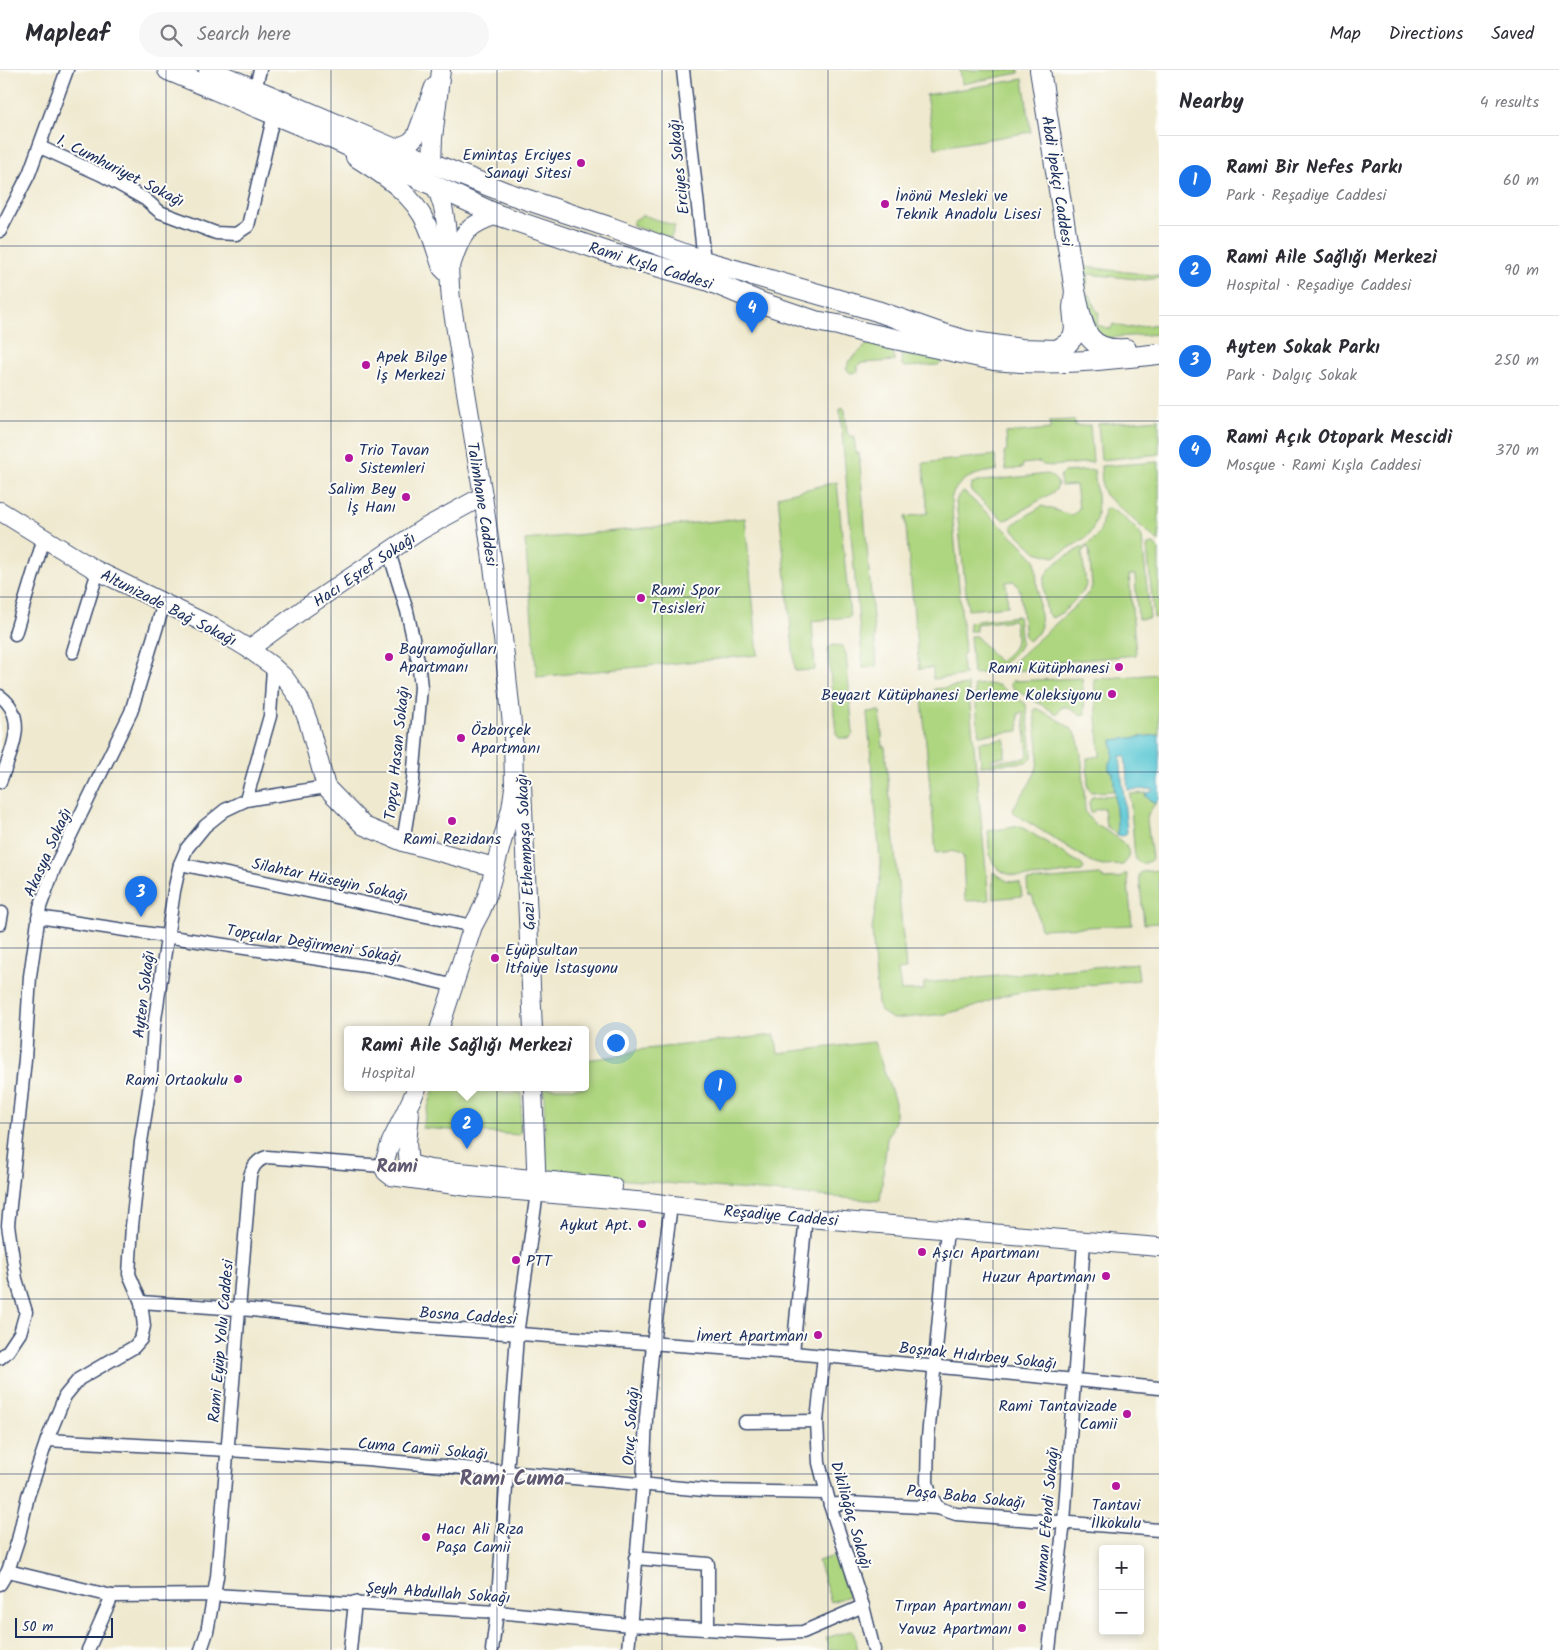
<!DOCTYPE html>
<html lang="en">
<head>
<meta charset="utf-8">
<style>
	body { margin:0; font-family:Kalam,sans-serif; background:#f7f7f7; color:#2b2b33 }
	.controls { position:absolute; right:15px; bottom:15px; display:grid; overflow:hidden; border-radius:5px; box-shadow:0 2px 8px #0003 }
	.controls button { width:45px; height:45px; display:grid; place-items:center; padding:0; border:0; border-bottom:1px solid #e1e1e2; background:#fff; color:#2b2b33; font:25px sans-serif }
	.scale { position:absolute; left:15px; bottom:12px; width:98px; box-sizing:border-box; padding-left:5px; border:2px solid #1b2f5e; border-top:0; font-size:14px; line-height:18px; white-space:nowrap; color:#1b2f5e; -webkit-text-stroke:4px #fdfcf7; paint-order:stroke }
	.you { position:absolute; left:615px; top:972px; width:18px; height:18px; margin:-12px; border:4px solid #fff; border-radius:50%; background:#1a73e8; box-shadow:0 0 0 8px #1a73e833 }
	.badge { display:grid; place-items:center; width:32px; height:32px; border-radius:50%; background:#1a73e8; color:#fff; font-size:16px; font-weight:700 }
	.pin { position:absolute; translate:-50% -41px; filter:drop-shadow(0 1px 2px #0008) }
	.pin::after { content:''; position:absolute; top:26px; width:18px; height:15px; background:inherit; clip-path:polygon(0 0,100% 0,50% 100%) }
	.popup { position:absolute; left:344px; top:956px; width:245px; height:65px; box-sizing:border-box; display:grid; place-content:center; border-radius:5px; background:#fff; filter:drop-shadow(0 1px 4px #0005); font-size:16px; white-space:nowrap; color:#7c7c81 }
	.popup b { font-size:19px; color:#2b2b33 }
	.popup::after { content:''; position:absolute; left:50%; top:100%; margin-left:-10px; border:10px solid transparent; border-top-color:#fff }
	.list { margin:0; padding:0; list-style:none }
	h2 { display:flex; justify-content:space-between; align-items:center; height:65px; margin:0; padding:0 20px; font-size:21px }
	h2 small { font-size:16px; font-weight:400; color:#7c7c81 }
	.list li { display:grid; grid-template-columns:32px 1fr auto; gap:15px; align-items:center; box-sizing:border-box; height:90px; padding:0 20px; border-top:1px solid #e1e1e2 }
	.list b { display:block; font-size:19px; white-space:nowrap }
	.list p { margin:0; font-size:16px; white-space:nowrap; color:#7c7c81 }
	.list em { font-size:16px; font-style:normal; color:#7c7c81 }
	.icon { flex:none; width:28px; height:28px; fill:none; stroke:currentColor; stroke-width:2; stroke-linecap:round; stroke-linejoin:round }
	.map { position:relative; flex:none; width:1159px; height:1580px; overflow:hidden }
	header { display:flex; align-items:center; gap:30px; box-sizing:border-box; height:70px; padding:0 25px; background:#fff; border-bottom:1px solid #e1e1e2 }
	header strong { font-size:24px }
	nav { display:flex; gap:28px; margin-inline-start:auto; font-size:18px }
	.search { width:350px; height:45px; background:#f7f7f7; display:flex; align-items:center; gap:12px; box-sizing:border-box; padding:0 18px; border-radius:28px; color:#7c7c81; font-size:19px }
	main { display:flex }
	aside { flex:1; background:#fff }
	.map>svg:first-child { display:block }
	.green { fill:#aed57f; stroke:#64826e }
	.water { fill:#5cc8d4; stroke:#3c7c99 }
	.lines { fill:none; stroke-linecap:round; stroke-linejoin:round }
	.street-casing { stroke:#3b4b6f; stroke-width:15 }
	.secondary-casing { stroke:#3b4b6f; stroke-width:20 }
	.primary-casing { stroke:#3b4b6f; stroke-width:22 }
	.street { stroke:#fff; stroke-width:12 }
	.secondary { stroke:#fff; stroke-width:18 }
	.primary { stroke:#fff; stroke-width:20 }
	.grid { fill:none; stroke:#1b2f5e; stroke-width:1; stroke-opacity:0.55 }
	.poi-dot { fill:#b5179e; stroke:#fdfcf7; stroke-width:2 }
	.labels { text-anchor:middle; stroke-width:4; stroke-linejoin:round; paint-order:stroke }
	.poi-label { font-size:16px; fill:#1b2f5e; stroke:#fdfcf7; text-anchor:end }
	.street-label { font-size:16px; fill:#1b2f5e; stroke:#fdfcf7 }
	.quarter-label { font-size:19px; font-weight:bold; fill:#605972; stroke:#fdfcf7 }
	.district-label { font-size:21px; font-weight:bold; fill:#605972; stroke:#fdfcf7 }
</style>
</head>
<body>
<header>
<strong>Mapleaf</strong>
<div class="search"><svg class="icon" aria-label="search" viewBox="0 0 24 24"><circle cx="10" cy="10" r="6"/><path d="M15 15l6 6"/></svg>Search here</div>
<nav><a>Map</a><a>Directions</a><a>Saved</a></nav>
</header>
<main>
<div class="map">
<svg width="1159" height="1580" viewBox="0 0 1159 1580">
	<rect width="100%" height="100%" fill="#fdfcf7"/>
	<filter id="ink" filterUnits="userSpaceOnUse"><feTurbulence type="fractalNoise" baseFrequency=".02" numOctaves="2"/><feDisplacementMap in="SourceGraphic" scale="10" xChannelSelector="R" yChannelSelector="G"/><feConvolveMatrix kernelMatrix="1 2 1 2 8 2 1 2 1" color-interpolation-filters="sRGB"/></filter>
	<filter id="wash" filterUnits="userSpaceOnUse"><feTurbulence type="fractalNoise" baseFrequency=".0096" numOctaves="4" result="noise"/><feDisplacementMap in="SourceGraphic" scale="20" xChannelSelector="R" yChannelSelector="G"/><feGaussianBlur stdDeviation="1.12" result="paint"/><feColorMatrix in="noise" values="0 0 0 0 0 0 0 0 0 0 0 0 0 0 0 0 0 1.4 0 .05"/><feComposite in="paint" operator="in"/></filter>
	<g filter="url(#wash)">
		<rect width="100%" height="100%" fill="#efe9cf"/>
		<g class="green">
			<path d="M960,0H1019V3L962,14Z"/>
			<path d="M1023,9L1031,62L935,78L926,25Z"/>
			<path d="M643,145L675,156L671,168L633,156V151Z"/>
			<path d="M1078,196L1159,206V208L1145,210L1088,204L1087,215H1080Z"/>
			<path d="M1081,225H1090L1095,238L1099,243L1097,255L1111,259L1113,254L1128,258L1159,254V264L1103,268L1092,262Z"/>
			<path d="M871,271L893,279L895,291L862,293L858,295V302L850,303L846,298L848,296V292Z"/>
			<path d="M903,280L942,289V292L938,295L905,297L902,295L901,284Z"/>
			<path d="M843,337L845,341L847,363L850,366H854L856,383H859L877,596L863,598L840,340V338Z"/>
			<path d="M1159,349V384L1101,390L1098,354Z"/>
			<path d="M1074,350L1075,356L1090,355L1093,392L1052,396L1043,395L1040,392L1023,394L1022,398L1006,400L1004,383L1007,381L1006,363L1050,359V351Z"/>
			<path d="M995,385L997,400C976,404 958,406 951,429L965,583L962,586L963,601L966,605L933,609V598L919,599L905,447L928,443L923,393Z"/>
			<path d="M1159,392V472L1105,425L1102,418L1101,396Z"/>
			<path d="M1094,400C1096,421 1104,453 1085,468C1075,475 1064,481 1054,487L1036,482L1013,460L1012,455L1042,436L1070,445L1074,444L1079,438L1076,415L1061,416L1060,406L1064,402Z"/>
			<path d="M1048,404L1056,410L1058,415L1055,421L1008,449L1004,450L1000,447L971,421L972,414L982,411Z"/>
			<path d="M837,412L850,547L812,551L815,600L795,601L778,426Z"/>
			<path d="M964,422L1019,472L1035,490L1041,556L1038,563L1028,571L1025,568L1020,520L1014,511L1006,512L1008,536L968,540L956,432L958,426Z"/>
			<path d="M1106,438C1116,439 1137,458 1142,467L1150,548L1138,549L1135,505H1129L1136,585L1038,594V599L1010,601L1008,598L1012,593L1082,530L1090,521L1092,516L1089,478L1086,477L1082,482L1086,515L1083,522L1063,542L1052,548L1047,543C1040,504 1042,500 1077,480C1083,477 1091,473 1096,467C1105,456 1100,447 1106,438Z"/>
			<path d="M745,448L758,585L537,607L525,470Z"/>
			<path d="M1154,474L1159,480V547L1154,548L1147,478L1148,475Z"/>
			<path d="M1018,546L1021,573L1016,582L993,602L973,604L970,566H976L999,592C1018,576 1017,576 1015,552L1013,550L976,554V561H969V552Z"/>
			<path d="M835,575L843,577L846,584L853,664L849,668H839L836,663L828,581L829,577Z"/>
			<path d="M1159,604V665L1112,670L1113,687L1109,693V700L1113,702L1115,721L1091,722L1088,718L1087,688L1100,686L1094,609Z"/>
			<path d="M1082,608L1085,644L1080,645L1067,637H1062L1057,644L1013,618L1011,615L1012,611Z"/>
			<path d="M987,614L998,615L1026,634L1032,683V688L1027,692L981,696L979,672L1005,669V687L991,689V692L1025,688L1028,685L1023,642L1018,644L1019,661L979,665L974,615Z"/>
			<path d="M968,615L989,830L967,831L965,828L963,786C955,779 946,782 936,783L922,629L934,627V619Z"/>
			<path d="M1036,638C1046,643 1068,654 1075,663C1083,675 1084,724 1085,740C1087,745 1089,749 1094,753C1105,762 1143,776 1123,795L1103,796L1095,794L1015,744L1013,740C1019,727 1029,717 1035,703C1042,688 1035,658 1034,641Z"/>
			<path d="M880,641L883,677H885L906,899L898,900L901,921L924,920V913L1137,893L1139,910L1026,921L1002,926L977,936L945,944L893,949L880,941L878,933L872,860L881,802L867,642Z"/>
			<path d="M1147,723L1145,726L1155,734L1148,744L1147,750L1152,789L1150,791C1145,794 1139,795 1135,789L1130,724Z"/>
			<path d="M1115,725L1118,765L1106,756L1104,738L1095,740L1091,744L1089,733L1092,727Z"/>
			<path d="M1020,756L1081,794L1084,798L1082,801C1058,803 1002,819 991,788C988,780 989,769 988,761Z"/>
			<path d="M1159,800V853L1144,854L1139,805L1141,802Z"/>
			<path d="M993,802L1007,811L1020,813L1022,826L993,829Z"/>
			<path d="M1124,804H1127L1132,855L1041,859L1033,828L1031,825H1028L1027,811L1100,805L1105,809L1121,808Z"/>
			<path d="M775,965L778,983L874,972L895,1032V1051L887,1069L880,1131L545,1103L544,1018H586V990L623,985L637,980Z"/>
			<path d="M434,1018H501V1022L522,1023L520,1065L422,1058Z"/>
			<path d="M837,1485L849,1526L831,1532L818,1491Z"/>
			<path d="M853,1560L858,1580H829L826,1568Z"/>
		</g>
		<path class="water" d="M1159,665V729L1155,734L1145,725H1147V723L1153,721V719L1128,720L1125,686H1120L1127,762L1125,765L1121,766L1118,765L1113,703L1109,700V693L1113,687L1112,670Z"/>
	</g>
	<g filter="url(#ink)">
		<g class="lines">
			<defs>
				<g id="street">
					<path d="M683,0L704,191"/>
					<path d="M255,19L260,0"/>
					<path d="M40,77L102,105L145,129L160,142L216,163L236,164L248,156L274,44"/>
					<path d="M0,161L29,104L67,0"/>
					<path d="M389,482L407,541L418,591L421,617L413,710L403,772"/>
					<path d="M15,564L44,468"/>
					<path d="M73,582L98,501"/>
					<path d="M0,626C30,648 10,684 0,712"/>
					<path d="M246,730L270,646L273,598"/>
					<path d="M180,794L473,856"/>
					<path d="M38,847L385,899L455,916"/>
					<path d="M0,854L2,843"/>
					<path d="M141,1232L252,1240L375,1254L793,1283L1159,1318"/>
					<path d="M793,1283L806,1146"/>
					<path d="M824,1286L817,1351L819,1393L830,1435L863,1536L874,1580"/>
					<path d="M0,1288L8,1281L20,1263L26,1242L16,1209L8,1155L25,989L30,906L40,837L54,799L131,642L164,533"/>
					<path d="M745,1352L817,1351"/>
					<path d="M47,1370L228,1380L367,1389L715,1421L826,1423"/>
					<path d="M830,1435L848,1433L938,1438L956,1444L1159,1460"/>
					<path d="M938,1438L930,1424L927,1412L928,1368L947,1159"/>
					<path d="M635,1488L708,1494V1558"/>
					<path d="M8,1501L112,1526L214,1525L497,1542L630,1555L778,1563L803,1562L863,1536"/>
					<path d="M0,1514L8,1501L18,1470L28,1426L47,1370L65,1326L79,1309L134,1277L141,1269L144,1256L141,1232L129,1204L132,1156L141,1072L150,1014L154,956L174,821L180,794L187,778L205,756L225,740L246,730L326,717"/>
					<path d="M88,1580L112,1526"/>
					<path d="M201,1580L207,1562L217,1507L250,1106C253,1096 257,1090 267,1087L383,1096"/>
					<path d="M350,1580L355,1532"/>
					<path d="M492,1580L497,1542L517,1265L537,1122"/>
					<path d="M628,1580L643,1415L646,1348L653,1274L671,1135"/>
					<path d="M1049,1580L1064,1452L1084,1172"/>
				</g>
				<g id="secondary">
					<path d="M395,79L410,72L416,66L434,17"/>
					<path d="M355,87C383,105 413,123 427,155C433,169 437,184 442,198L446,202"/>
					<path d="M432,94L433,68L441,0"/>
					<path d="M435,115C438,122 441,130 443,137C450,168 448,199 451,230L483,426L503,568L513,664L514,718L511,739L487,826L481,841L473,856L439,960"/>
					<path d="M452,193C461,163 468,154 498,145"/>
					<path d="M0,441L94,499L213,557L249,579L271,595L284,607L299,628L308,651L326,717L364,756L403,772L494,797"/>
					<path d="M249,579L305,538L421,460L483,426"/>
					<path d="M522,716L533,960"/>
					<path d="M417,1018L391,1072L383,1096L386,1102L391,1106L469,1117L648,1132L722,1141L1159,1177"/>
					<path d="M533,1018L537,1122"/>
					<path d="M409,1094L430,1099L613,1117"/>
					<path d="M406,1105L409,1097L407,1072L410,1045"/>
				</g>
				<g id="primary">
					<path d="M168,0L333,69L498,145L607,182L709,211L762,233L815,251L838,255L862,262L994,290C1050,296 1104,290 1159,284"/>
					<path d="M209,0L395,79L507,123L612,158L704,191L877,241L934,261L967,271L1021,279L1057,280L1067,274L1073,267L1075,259L1073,238L1075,221"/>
					<path d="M1040,0L1075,221C1083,253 1083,283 1126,279"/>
				</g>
			</defs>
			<use href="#street" class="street-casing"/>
			<use href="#secondary" class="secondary-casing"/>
			<use href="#primary" class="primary-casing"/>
			<use href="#street" class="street"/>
			<use href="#secondary" class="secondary"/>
			<use href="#primary" class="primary"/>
		</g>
	</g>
	<path class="grid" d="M166,0V1580M331,0V1580M497,0V1580M662,0V1580M828,0V1580M993,0V1580M0,176H1159M0,351H1159M0,527H1159M0,702H1159M0,878H1159M0,1053H1159M0,1229H1159M0,1404H1159"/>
	<g class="poi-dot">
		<circle cx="581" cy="93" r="5"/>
		<circle cx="885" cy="134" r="5"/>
		<circle cx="366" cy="295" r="5"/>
		<circle cx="349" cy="388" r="5"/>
		<circle cx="406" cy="427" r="5"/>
		<circle cx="641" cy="528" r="5"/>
		<circle cx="389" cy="587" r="5"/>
		<circle cx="1119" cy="597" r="5"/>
		<circle cx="1112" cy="624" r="5"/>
		<circle cx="461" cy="668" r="5"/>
		<circle cx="452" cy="751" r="5"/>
		<circle cx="495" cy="888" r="5"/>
		<circle cx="238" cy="1009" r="5"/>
		<circle cx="642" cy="1154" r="5"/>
		<circle cx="922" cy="1182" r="5"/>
		<circle cx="516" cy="1190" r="5"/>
		<circle cx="1106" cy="1206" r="5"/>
		<circle cx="818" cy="1265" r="5"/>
		<circle cx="1127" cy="1344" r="5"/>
		<circle cx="1116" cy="1416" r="5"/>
		<circle cx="426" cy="1467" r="5"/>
		<circle cx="1022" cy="1535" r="5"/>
		<circle cx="1022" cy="1558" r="5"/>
	</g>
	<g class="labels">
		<g class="poi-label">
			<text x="571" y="90">Emintaş Erciyes<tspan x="571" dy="18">Sanayi Sitesi</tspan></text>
			<text x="895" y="131" text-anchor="start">İnönü Mesleki ve<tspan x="895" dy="18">Teknik Anadolu Lisesi</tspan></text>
			<text x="376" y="292" text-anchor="start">Apek Bilge<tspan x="376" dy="18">İş Merkezi</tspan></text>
			<text x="359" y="385" text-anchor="start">Trio Tavan<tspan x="359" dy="18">Sistemleri</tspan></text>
			<text x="396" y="424">Salim Bey<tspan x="396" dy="18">İş Hanı</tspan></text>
			<text x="651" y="525" text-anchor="start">Rami Spor<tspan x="651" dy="18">Tesisleri</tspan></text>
			<text x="399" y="584" text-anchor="start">Bayramoğulları<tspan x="399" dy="18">Apartmanı</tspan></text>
			<text x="1109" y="603">Rami Kütüphanesi</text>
			<text x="1102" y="630">Beyazıt Kütüphanesi Derleme Koleksiyonu</text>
			<text x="471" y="665" text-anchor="start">Özborçek<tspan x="471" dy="18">Apartmanı</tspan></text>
			<text x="452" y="774" text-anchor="middle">Rami Rezidans</text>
			<text x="505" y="885" text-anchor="start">Eyüpsultan<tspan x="505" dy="18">İtfaiye İstasyonu</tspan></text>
			<text x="228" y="1015">Rami Ortaokulu</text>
			<text x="632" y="1160">Aykut Apt.</text>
			<text x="932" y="1188" text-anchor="start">Aşıcı Apartmanı</text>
			<text x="526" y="1196" text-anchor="start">PTT</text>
			<text x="1096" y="1212">Huzur Apartmanı</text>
			<text x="808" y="1271">İmert Apartmanı</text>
			<text x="1117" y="1341">Rami Tantavizade<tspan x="1117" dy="18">Camii</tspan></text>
			<text x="1116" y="1440" text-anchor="middle">Tantavi<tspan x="1116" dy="18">İlkokulu</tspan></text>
			<text x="436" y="1464" text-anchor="start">Hacı Ali Rıza<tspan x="436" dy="18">Paşa Camii</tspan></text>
			<text x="1012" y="1541">Tırpan Apartmanı</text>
			<text x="1012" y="1564">Yavuz Apartmanı</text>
		</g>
		<g class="street-label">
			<text transform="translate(678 97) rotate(-96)" y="6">Erciyes Sokağı</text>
			<text transform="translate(121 100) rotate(27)" y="6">1. Cumhuriyet Sokağı</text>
			<text transform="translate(1058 111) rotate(81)" y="6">Abdi İpekçi Caddesi</text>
			<text transform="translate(651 195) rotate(17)" y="6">Rami Kışla Caddesi</text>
			<text transform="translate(483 434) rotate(81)" y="6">Talimhane Caddesi</text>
			<text transform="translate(364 499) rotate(-34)" y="6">Hacı Eşref Sokağı</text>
			<text transform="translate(169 537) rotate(27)" y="6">Altunizade Bağ Sokağı</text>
			<text transform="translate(396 683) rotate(-84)" y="6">Topçu Hasan Sokağı</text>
			<text transform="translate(47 782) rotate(-66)" y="6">Akasya Sokağı</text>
			<text transform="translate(525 782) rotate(-93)" y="6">Gazi Ethempaşa Sokağı</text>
			<text transform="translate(330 809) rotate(12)" y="6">Silahtar Hüseyin Sokağı</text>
			<text transform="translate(314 873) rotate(9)" y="6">Topçular Değirmeni Sokağı</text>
			<text transform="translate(143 924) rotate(-83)" y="6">Ayten Sokağı</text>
			<text transform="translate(781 1145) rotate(5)" y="6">Reşadiye Caddesi</text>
			<text transform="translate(468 1245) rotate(4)" y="6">Bosna Caddesi</text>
			<text transform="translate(220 1271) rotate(-85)" y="6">Rami Eyüp Yolu Caddesi</text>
			<text transform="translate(978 1285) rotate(6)" y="6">Boşnak Hıdırbey Sokağı</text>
			<text transform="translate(630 1356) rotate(-86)" y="6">Oruç Sokağı</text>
			<text transform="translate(423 1378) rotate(5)" y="6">Cuma Camii Sokağı</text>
			<text transform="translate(966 1426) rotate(6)" y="6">Paşa Baba Sokağı</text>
			<text transform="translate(852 1445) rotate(74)" y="6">Dikiliağaç Sokağı</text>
			<text transform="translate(1046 1449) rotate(-85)" y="6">Numan Efendi Sokağı</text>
			<text transform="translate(438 1522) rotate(4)" y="6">Şeyh Abdullah Sokağı</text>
		</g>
		<g class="quarter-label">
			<text x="397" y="1102">Rami</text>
		</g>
		<g class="district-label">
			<text x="512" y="1415">Rami Cuma</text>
		</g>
	</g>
</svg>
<div class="controls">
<button>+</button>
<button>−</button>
</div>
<div class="scale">50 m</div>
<div class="you"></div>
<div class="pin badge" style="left:720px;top:1041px">1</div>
<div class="pin badge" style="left:467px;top:1079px">2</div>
<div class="popup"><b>Rami Aile Sağlığı Merkezi</b>Hospital</div>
<div class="pin badge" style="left:141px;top:847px">3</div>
<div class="pin badge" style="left:752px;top:263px">4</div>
</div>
<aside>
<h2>Nearby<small>4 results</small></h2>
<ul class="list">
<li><span class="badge">1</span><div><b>Rami Bir Nefes Parkı</b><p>Park · Reşadiye Caddesi</p></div><em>60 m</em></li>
<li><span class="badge">2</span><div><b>Rami Aile Sağlığı Merkezi</b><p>Hospital · Reşadiye Caddesi</p></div><em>90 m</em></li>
<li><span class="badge">3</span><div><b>Ayten Sokak Parkı</b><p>Park · Dalgıç Sokak</p></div><em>250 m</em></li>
<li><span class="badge">4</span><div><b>Rami Açık Otopark Mescidi</b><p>Mosque · Rami Kışla Caddesi</p></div><em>370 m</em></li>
</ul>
</aside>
</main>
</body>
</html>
